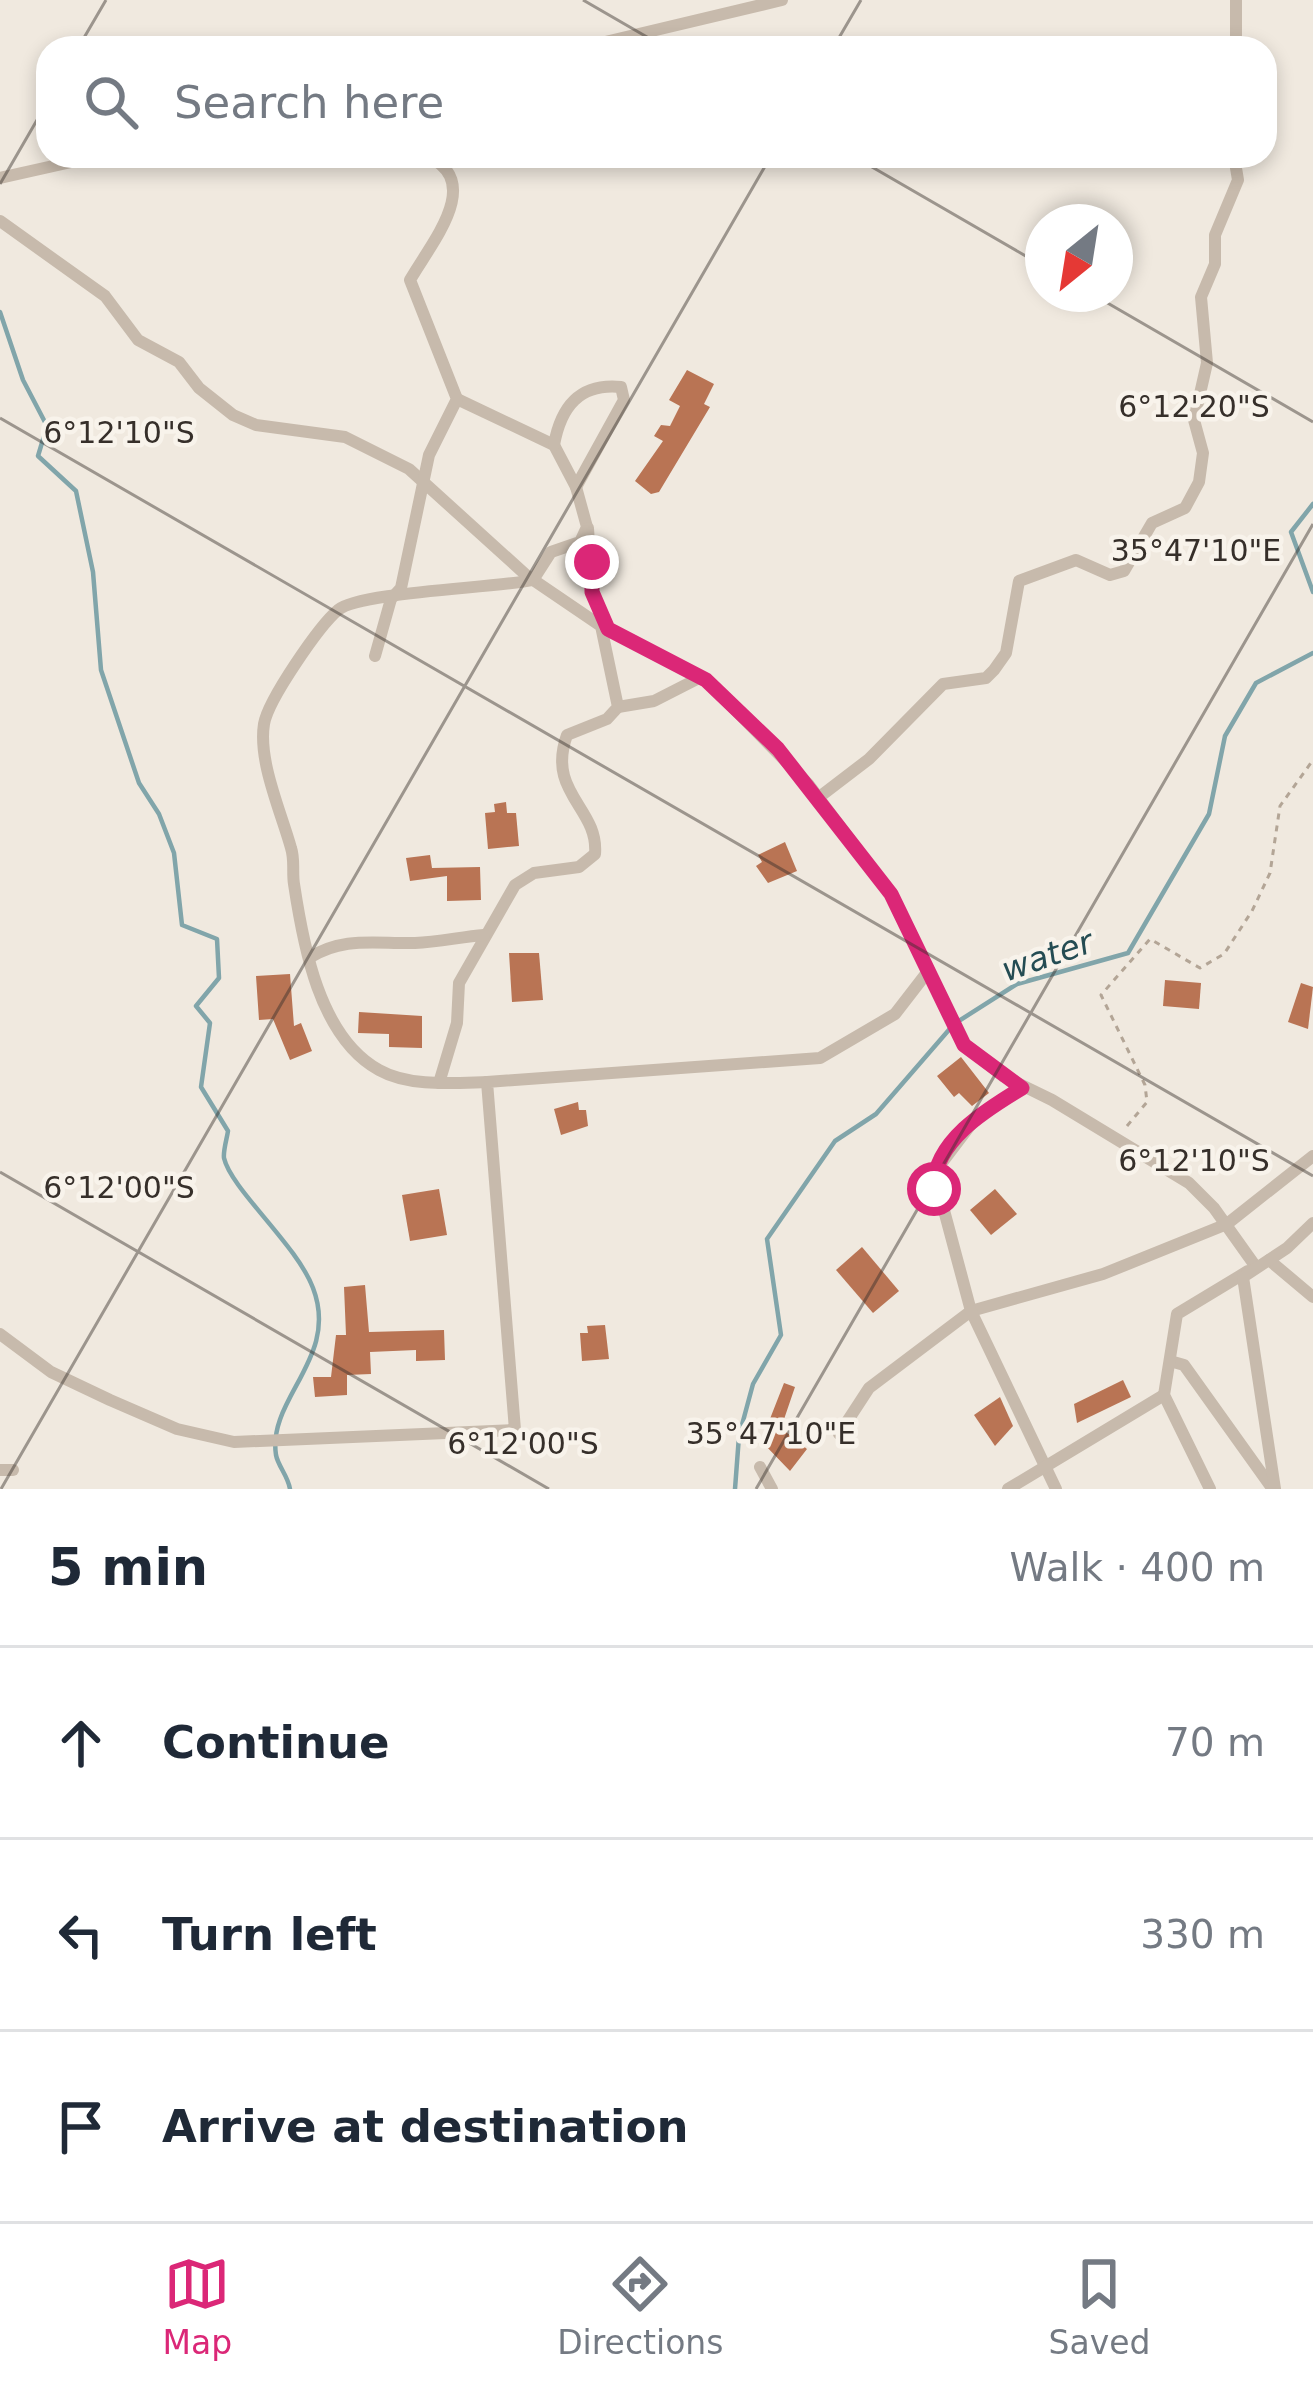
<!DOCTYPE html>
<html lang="en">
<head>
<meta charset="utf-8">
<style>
	body { margin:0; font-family:"DejaVu Sans",sans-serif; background:#f2f2f3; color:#1f2937 }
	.compass { position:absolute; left:1025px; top:204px; width:108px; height:108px; border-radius:50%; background:#fff; box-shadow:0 6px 18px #0003; rotate:210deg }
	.stop { position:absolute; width:36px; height:36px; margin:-27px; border:9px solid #db2777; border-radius:50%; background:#fff }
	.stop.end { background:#db2777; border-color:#fff; box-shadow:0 3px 12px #0008 }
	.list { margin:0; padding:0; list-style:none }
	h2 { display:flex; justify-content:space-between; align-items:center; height:156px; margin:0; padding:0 48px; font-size:51px }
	h2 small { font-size:39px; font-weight:400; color:#747a83 }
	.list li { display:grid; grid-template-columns:78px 1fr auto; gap:36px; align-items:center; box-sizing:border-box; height:192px; padding:0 48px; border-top:3px solid #e0e1e3 }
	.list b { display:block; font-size:45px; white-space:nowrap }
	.list em { font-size:39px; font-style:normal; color:#747a83 }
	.icon { flex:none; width:66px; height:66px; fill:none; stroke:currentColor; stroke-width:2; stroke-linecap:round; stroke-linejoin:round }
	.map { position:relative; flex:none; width:1313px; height:1489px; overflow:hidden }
	.search { position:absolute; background:#fff; box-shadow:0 6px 18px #0003; left:36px; right:36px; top:36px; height:132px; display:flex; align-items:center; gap:30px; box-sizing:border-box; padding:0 42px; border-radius:36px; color:#747a83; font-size:45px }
	.sheet { height:732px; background:#fff }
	nav { display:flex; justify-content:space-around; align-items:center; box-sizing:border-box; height:168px; border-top:3px solid #e0e1e3; background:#fff; font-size:33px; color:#747a83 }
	nav a { display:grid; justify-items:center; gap:6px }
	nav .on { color:#db2777 }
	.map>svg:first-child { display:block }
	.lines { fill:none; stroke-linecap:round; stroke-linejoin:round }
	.stream { stroke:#81a5aa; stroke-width:4.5 }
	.building { fill:#b97454 }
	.path { stroke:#b3a596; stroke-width:3; stroke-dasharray:6 6; stroke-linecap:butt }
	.minor { stroke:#c7baac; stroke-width:12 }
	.route { stroke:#db2777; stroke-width:15 }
	.ticks { fill:none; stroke:#362f2a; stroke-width:3; stroke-opacity:0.45 }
	.labels { text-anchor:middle; stroke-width:9; stroke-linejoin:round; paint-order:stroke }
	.water-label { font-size:33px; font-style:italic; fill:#244c53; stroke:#f8f3eb }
	.ticks-label { font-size:30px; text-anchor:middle; fill:#362f2a; stroke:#f8f3eb; stroke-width:9; stroke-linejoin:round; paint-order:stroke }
</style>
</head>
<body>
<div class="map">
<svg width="1313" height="1489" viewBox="0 0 1313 1489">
	<rect width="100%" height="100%" fill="#f0e9df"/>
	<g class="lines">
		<g class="stream">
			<path d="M0,312L23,380L47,426L38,456L76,491L93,572L101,670L139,783L159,814L174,853L182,925L217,939L219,978L196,1006L210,1023L201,1087L228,1131C227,1138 223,1151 224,1158C231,1189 297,1245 313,1288C340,1358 267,1398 276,1455C278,1466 288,1476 290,1489"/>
			<path d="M1313,504L1291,532L1313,592"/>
			<path d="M735,1489L739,1436L753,1384L781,1335L767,1239L835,1141L876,1114L954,1024L1017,984L1128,953L1209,814L1225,736L1256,683L1313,653"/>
		</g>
	</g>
	<g class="building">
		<path d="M687,370L714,384L704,404L710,407L659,492L651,494L635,481L663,441L654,436L661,425L670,426L680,406L669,400Z"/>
		<path d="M506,802L507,813H516L519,846L488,849L485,813L495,812L494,804Z"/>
		<path d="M785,842L797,871L768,883L756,866L762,862L758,855Z"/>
		<path d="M430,855L432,868L480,867L481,900L447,901V876L410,881L406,858Z"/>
		<path d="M509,953H539L543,1000L512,1002Z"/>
		<path d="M290,974L294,1026L301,1023L312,1051L290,1060L273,1019L259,1020L256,976Z"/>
		<path d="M1165,980L1201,983L1199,1009L1163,1006Z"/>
		<path d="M1301,983L1313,987L1308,1029L1288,1022Z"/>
		<path d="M359,1012L422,1016V1048L389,1047V1034L358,1033Z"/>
		<path d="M961,1057L989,1093L972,1106L959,1093L954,1097L937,1076Z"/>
		<path d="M578,1102L579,1110H586L588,1126L561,1135L554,1109Z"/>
		<path d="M439,1189L447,1235L410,1241L402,1195Z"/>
		<path d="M995,1189L1017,1214L991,1235L970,1210Z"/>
		<path d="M862,1247L899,1291L873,1313L836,1270Z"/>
		<path d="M365,1285L369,1332L444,1330L445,1360L416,1361V1350L370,1352L371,1374L347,1375V1395L315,1397L313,1377H331L336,1335H346L344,1287Z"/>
		<path d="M605,1325L609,1359L582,1361L580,1333H588L587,1326Z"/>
		<path d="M1123,1380L1131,1397L1077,1423L1074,1404Z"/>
		<path d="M784,1383L795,1387L781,1428L807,1449L790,1471L763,1443L772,1431L766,1429Z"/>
		<path d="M1000,1397L1013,1426L995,1446L974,1415Z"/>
	</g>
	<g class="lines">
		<path class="path" d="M1127,1126L1147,1102L1145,1085L1101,995L1150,939L1200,968L1224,954L1252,911L1270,873L1280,806L1313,760"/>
		<g class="minor">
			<path d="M580,48L782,0"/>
			<path d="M1236,48V0"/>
			<path d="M0,178L98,156"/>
			<path d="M0,221L105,296L138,340L179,362L199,388L233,415L256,425L345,437L409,469L526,575L601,626L618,707L607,719L567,735C546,793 599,808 595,854L579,867L534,873L515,885L459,983L457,1023L439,1083"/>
			<path d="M457,399L554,445L576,487L587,527L580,542L551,552L533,580C495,588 358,592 338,610C319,626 268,700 264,724C258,761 281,812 291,848C295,860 292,872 294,884C303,944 319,1037 379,1070C409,1087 453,1083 487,1082"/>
			<path d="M554,445C561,406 580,383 621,387L624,400L576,487"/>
			<path d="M588,528L592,592L608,630"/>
			<path d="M601,626L706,680L809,785L891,894L964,1045L1003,1076L1052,1100L1189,1183L1214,1208L1256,1267"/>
			<path d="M375,656L391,599L401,588L429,455L457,399L410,280C431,243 485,182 427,156"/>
			<path d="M618,707L654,701L701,677"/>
			<path d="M818,798L869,759L943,684L986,678L994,670L1006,653L1019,581L1076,560L1110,575L1124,571L1152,523L1185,508L1199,482L1203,453L1194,420L1207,363L1201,297L1215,264V235L1238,180L1234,156"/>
			<path d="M309,958C343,936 376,944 415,943C438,942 461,937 484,935"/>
			<path d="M1022,1088L978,1115L934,1173L971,1311L1103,1274L1227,1224L1313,1156"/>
			<path d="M1269,1260L1313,1297"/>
			<path d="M0,1334L51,1372L110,1400L177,1429L234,1442L515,1430L487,1082L820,1058L895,1014L929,970"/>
			<path d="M1170,1361L1184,1365L1272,1488"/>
			<path d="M839,1434L869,1388L971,1311L1056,1489"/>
			<path d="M760,1467L772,1489"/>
			<path d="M0,1470H13"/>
			<path d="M1008,1489L1164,1395"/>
			<path d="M1210,1489L1164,1395L1177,1314L1248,1271"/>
			<path d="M1275,1489L1243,1277L1287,1248L1313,1223"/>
		</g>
	</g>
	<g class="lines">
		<path class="route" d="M592,562V592L608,629L706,680L778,749L891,894L964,1045L1022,1088C987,1109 932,1142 934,1189"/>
	</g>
	<path class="ticks" d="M583,0L666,48M78,48L106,0M833,48L861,0M853,156L1043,266M0,184L48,101M1092,294L1313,422M0,418L1313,1176M0,1172L549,1489M1,1489L771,156M756,1489L1313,524"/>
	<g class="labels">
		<g class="water-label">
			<text transform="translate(1047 955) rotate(-19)" y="12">water</text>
		</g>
	</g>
	<g class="ticks-label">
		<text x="1194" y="417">6°12'20"S</text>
		<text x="119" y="443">6°12'10"S</text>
		<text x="1196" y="561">35°47'10"E</text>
		<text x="1194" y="1171">6°12'10"S</text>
		<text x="119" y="1198">6°12'00"S</text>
		<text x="771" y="1444">35°47'10"E</text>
		<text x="523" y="1454">6°12'00"S</text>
	</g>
</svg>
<svg class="compass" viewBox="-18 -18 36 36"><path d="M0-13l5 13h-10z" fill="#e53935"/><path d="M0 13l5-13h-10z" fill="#747a83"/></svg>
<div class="stop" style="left:934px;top:1189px"></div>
<div class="stop end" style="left:592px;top:562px"></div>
<div class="search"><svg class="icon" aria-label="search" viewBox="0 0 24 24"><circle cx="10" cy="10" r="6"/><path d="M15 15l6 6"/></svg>Search here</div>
</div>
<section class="sheet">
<h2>5 min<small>Walk · 400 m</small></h2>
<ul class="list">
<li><svg class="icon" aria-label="ahead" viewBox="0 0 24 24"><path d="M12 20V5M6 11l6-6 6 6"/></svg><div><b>Continue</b></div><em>70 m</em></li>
<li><svg class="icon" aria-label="left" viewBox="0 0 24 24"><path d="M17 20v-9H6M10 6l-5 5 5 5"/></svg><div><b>Turn left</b></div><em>330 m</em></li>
<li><svg class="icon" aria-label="arrive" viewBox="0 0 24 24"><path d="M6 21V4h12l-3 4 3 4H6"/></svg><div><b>Arrive at destination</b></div></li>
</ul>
</section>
<nav>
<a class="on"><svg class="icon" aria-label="map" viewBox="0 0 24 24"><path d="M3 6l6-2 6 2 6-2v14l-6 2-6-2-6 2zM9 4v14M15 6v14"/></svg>Map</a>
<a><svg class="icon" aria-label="directions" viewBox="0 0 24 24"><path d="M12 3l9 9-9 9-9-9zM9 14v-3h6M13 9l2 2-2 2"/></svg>Directions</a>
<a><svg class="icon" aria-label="saved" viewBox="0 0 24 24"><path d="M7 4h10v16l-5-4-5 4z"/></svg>Saved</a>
</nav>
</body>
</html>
